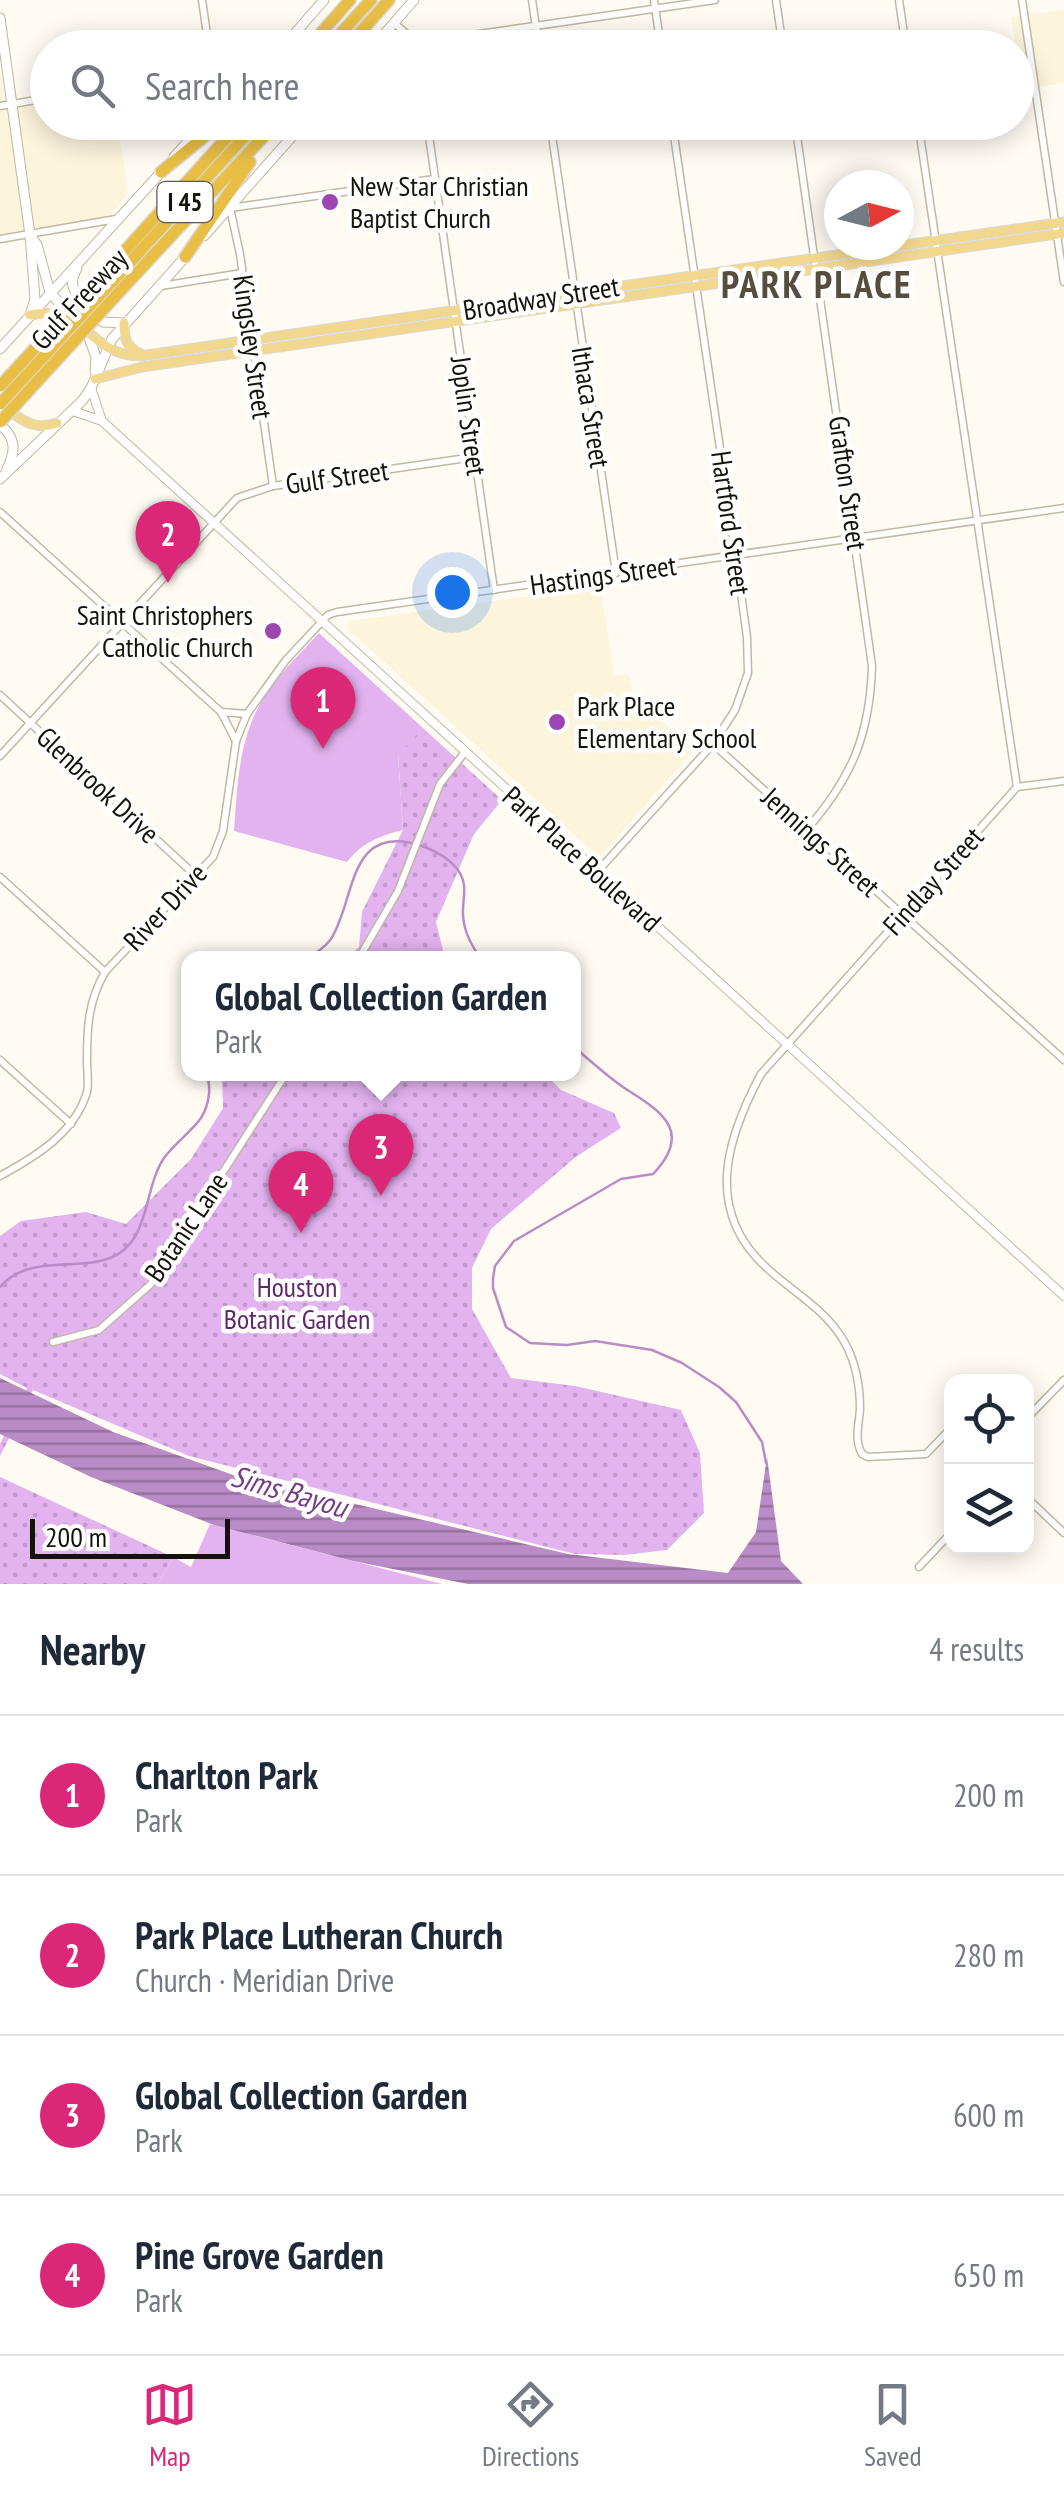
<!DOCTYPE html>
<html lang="en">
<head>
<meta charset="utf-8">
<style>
	body { margin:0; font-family:"PT Sans Narrow",sans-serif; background:#f2f2f3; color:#1f2937 }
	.controls { position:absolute; right:30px; bottom:30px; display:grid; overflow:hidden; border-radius:20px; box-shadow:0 5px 25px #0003 }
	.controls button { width:90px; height:90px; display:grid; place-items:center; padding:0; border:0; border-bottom:2px solid #e0e1e3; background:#fff; color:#1f2937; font:50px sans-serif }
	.compass { position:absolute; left:824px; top:170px; width:90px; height:90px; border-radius:50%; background:#fff; box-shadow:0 5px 25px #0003; rotate:83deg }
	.scale { position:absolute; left:30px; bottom:25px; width:200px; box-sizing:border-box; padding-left:10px; border:5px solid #15120b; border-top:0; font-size:28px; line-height:35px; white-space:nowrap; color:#15120b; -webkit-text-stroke:8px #fff; paint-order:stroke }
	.you { position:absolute; left:452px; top:592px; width:35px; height:35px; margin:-25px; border:8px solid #fff; border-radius:50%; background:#1a73e8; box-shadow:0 0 0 15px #1a73e833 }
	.badge { display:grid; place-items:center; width:65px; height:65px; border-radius:50%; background:#db2777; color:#fff; font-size:32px; font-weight:700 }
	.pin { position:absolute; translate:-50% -82px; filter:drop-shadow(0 2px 5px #0008) }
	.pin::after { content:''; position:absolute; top:52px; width:35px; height:30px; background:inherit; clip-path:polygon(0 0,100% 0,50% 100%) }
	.popup { position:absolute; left:181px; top:951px; width:400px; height:130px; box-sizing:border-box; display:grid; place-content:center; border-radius:20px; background:#fff; filter:drop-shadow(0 2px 8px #0005); font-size:32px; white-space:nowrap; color:#747a83 }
	.popup b { font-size:38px; color:#1f2937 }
	.popup::after { content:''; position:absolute; left:50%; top:100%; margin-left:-20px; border:20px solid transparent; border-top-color:#fff }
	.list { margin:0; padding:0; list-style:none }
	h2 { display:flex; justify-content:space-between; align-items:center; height:130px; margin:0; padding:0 40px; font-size:42px }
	h2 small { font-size:32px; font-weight:400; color:#747a83 }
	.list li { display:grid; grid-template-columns:65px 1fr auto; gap:30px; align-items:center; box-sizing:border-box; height:160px; padding:0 40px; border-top:2px solid #e0e1e3 }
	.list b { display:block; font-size:38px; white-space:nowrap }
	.list p { margin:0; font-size:32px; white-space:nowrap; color:#747a83 }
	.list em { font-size:32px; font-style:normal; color:#747a83 }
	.icon { flex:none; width:55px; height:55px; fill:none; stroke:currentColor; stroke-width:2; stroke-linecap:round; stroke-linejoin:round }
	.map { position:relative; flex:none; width:1064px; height:1584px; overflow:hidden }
	.search { position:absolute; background:#fff; box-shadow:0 5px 25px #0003; left:30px; right:30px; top:30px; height:110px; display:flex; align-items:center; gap:25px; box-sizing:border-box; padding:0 35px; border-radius:55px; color:#747a83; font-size:38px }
	.sheet { height:770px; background:#fff }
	nav { display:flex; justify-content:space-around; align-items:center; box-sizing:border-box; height:140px; border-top:2px solid #e0e1e3; background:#fff; font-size:28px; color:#747a83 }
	nav a { display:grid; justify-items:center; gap:5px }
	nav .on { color:#db2777 }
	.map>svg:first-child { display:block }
	.built { fill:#fdf4dc }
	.grass { fill:url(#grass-dots) }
	.park { fill:#e3b3f0 }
	.water { fill:url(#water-rules) }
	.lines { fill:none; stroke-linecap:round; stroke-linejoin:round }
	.stream { stroke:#ba8cc7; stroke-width:2.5 }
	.minor-casing { stroke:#c0b8a3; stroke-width:9 }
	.tertiary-casing { stroke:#c0b8a3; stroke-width:10 }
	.secondary-casing { stroke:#c0b8a3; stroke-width:11 }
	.primary-casing { stroke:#dad9d8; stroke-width:11 }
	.motorway-casing { stroke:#dad9d8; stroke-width:14 }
	.minor { stroke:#fff; stroke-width:6 }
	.tertiary { stroke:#fff; stroke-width:8 }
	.secondary { stroke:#fff; stroke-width:9 }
	.primary { stroke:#f2d88f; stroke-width:9 }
	.motorway { stroke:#e9be45; stroke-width:11 }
	.motorway-bridge-casing { stroke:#dad9d8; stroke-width:14; stroke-linecap:butt }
	.motorway-bridge { stroke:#e9be45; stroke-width:11 }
	.poi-dot { fill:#9c45b3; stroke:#fff; stroke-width:4 }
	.labels { text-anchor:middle; stroke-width:9; stroke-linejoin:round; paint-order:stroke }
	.shield { fill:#fff; stroke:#5b5954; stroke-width:2.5 }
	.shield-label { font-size:25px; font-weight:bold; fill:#15120b }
	.poi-label { font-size:28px; fill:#15120b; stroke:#fff; text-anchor:start }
	.street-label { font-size:28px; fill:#15120b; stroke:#fff }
	.park-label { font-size:28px; fill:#60276f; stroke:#fff }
	.water-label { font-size:30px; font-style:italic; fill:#763c85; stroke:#fff }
	.district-label { font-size:38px; font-weight:bold; letter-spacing:2.5px; fill:#564e3c; stroke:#fff }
</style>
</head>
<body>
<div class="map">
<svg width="1064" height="1584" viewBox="0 0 1064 1584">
	<defs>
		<pattern id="grass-dots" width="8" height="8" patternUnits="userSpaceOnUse" patternTransform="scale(2.5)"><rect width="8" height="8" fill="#e3b3f0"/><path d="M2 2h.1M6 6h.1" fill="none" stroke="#c299cc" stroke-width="1.8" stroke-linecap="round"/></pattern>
		<pattern id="water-rules" width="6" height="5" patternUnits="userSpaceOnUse" patternTransform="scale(2.5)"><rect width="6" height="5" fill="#ba8cc7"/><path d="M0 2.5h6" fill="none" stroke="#9671a0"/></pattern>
	</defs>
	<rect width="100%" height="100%" fill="#fffbf3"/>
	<g class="built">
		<path d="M1064,10V83L1023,89L1011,17Z"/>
		<path d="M0,69L6,110L47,104L48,122L118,123L128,193L109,217L0,235Z"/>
		<path d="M601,586L614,676L629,675L633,695L694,750L599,857L346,627L349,621Z"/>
	</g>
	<g class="grass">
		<path d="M423,728L502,800L474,834L436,922L445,958H347L359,947L362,912L403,830L398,754Z"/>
		<path d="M222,1074H545L561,1090L614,1113L621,1128L577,1156L491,1229L472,1268V1309L511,1378L575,1386L681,1410L700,1453L704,1513L667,1550L624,1555L575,1554L189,1456L33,1390L0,1456V1444L27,1388L0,1374V1236L21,1221L86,1212L126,1224L191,1159L223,1108Z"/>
		<path d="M0,1477L173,1557L158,1584H0Z"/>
	</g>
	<g class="park">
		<path d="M319,633L423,728L398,755L403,830C379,836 362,843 347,862L234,831C237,792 238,750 255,714C269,683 297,657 319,633Z"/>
		<path d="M210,1524L442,1584H158L173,1557L191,1567Z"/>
	</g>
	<path class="water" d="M0,1378L113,1432L236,1476L568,1554L728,1573L756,1532L767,1457L781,1561L803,1584H468L353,1561L214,1525L91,1477L0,1434Z"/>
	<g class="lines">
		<g class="stream">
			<path d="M306,958C315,954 325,947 331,939C356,900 347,823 419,845C434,850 448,857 458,870C469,886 462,898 463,915C464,932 471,944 480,958"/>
			<path d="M188,1029L186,1039L188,1043"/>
			<path d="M574,1047C592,1062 610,1079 629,1091C666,1114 691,1134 653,1174L621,1179L514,1241L495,1266L493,1278V1288L506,1327L530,1343L567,1345L595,1341L652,1350L682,1363L719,1387L736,1402L762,1442L766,1463"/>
			<path d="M0,1287C28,1254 77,1271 110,1258C151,1242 143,1189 164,1158C174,1144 192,1131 201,1118C209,1105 212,1087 206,1074"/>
		</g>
		<defs>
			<g id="minor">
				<path d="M202,0L209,48"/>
				<path d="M532,0L539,48"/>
				<path d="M654,0L661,48"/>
				<path d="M776,0L783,48"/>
				<path d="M899,0L906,48"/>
				<path d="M1022,0L1064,282"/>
				<path d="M394,23L417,43L715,0"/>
				<path d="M0,106L48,98"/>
				<path d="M427,122L494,590"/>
				<path d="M550,122L616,573"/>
				<path d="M795,122L872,666C870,734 852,778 807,829"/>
				<path d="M918,122L1017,787L761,1074C725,1141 704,1212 768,1269C795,1294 826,1309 845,1343C856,1363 860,1386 860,1409C859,1424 854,1440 862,1454L868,1457L926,1454L952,1427"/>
				<path d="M0,239L116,219"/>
				<path d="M161,286L242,273"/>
				<path d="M273,486L240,254L230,208L435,179"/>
				<path d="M0,512L221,712L236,741"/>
				<path d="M0,695L195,875"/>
				<path d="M221,712L247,714"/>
				<path d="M713,744L1064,1060"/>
				<path d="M0,756L237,498L273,486L474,457"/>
				<path d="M1017,787L1064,781"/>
				<path d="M597,872L713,744L735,710L748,673L747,637L736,557L672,122"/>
				<path d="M0,877L105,972"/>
				<path d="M359,958L398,891L440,784L465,752"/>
				<path d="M0,1060L71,1124"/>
				<path d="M0,1176C35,1157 75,1133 87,1092C89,1083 87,1070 87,1061C87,1027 88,1002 105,972L213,857L223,831L236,741L247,714L286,660L328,615L337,612L1064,508"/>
				<path d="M53,1342L99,1330L151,1284L286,1074"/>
				<path d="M1026,1419L1064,1380"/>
				<path d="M1026,1497L1064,1533"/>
				<path d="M919,1567L952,1532"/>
			</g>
			<g id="tertiary">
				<path d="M91,388L102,421"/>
				<path d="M73,411L102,421L1064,1296"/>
			</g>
			<g id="secondary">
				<path d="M0,18L30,235L35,299L31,312"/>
				<path d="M282,48L324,0"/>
				<path d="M372,48L414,0"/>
				<path d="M174,157L206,122"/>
				<path d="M30,235L37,245L50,292L70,316"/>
				<path d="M204,236L305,122"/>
				<path d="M77,268C69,283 72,290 83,302"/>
				<path d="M94,313L103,322L124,323"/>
				<path d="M88,335L96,357L95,371"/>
				<path d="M0,349L164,169"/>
				<path d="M0,425C16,437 16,451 7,469"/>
				<path d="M0,479L82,401L91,388L112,339L187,255"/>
			</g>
			<g id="primary">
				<path d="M30,315C88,303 86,355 140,356L1064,222"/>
				<path d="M124,323C124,338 126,347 141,354"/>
				<path d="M95,379L142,367L1064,233"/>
				<path d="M9,409C23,423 38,430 57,423"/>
			</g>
			<g id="motorway">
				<path d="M308,48L350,0"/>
				<path d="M327,48L371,0"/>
				<path d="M346,48L389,0"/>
				<path d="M161,172L222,122"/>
				<path d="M185,257L250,162"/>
				<path d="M104,274L241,122"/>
				<path d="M112,282L258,122"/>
				<path d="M121,290L277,122"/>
			</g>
		</defs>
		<use href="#minor" class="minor-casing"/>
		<use href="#tertiary" class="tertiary-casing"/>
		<use href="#secondary" class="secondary-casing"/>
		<use href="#primary" class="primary-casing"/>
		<use href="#motorway" class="motorway-casing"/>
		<use href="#minor" class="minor"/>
		<use href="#tertiary" class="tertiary"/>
		<use href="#secondary" class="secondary"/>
		<use href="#primary" class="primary"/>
		<use href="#motorway" class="motorway"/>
		<defs>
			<g id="motorway-bridge">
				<path d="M0,386L104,274"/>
				<path d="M0,404L112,282"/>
				<path d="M0,422L121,290"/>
			</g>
		</defs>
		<use href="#motorway-bridge" class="motorway-bridge-casing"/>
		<use href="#motorway-bridge" class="motorway-bridge"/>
	</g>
	<g class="poi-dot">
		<circle cx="330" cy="202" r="10"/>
		<circle cx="273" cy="631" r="10"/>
		<circle cx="557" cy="722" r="10"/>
	</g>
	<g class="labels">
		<rect class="shield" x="157.5" y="182" width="55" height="40" rx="8"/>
		<g class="shield-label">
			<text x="185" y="211">I 45</text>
		</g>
		<g class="poi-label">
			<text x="350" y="196">New Star Christian<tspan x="350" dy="32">Baptist Church</tspan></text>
			<text x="253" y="625" text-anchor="end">Saint Christophers<tspan x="253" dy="32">Catholic Church</tspan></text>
			<text x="577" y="716">Park Place<tspan x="577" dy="32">Elementary School</tspan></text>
		</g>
		<g class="street-label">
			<text transform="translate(541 298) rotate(-9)" y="10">Broadway Street</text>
			<text transform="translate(79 299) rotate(-47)" y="10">Gulf Freeway</text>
			<text transform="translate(253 347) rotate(82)" y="10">Kingsley Street</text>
			<text transform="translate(591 407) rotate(81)" y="10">Ithaca Street</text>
			<text transform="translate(469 416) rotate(82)" y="10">Joplin Street</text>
			<text transform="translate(337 477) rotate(-8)" y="10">Gulf Street</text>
			<text transform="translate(848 483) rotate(82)" y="10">Grafton Street</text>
			<text transform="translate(731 523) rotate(82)" y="10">Hartford Street</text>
			<text transform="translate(603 575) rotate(-8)" y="10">Hastings Street</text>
			<text transform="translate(98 785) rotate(43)" y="10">Glenbrook Drive</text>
			<text transform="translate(821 842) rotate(42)" y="10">Jennings Street</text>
			<text transform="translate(582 859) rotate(42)" y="10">Park Place Boulevard</text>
			<text transform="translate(933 881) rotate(-48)" y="10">Findlay Street</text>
			<text transform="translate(165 907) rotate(-47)" y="10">River Drive</text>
			<text transform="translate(186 1227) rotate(-56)" y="10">Botanic Lane</text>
		</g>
		<g class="park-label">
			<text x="297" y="1297">Houston<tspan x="297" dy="32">Botanic Garden</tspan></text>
		</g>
		<g class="water-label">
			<text transform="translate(289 1492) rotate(16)" y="10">Sims Bayou</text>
		</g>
		<g class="district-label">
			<text x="817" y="298">PARK PLACE</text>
		</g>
	</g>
</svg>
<div class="controls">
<button><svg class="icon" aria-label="locate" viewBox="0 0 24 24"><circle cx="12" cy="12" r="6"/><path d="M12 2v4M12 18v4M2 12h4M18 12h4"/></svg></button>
<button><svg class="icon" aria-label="layers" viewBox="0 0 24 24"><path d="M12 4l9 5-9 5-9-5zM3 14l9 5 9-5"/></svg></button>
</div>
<svg class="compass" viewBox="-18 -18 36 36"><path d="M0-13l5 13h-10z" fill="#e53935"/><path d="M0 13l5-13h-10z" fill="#747a83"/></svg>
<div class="scale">200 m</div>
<div class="you"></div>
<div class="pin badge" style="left:323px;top:749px">1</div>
<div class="pin badge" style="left:168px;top:583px">2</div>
<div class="pin badge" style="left:381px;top:1196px">3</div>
<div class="popup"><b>Global Collection Garden</b>Park</div>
<div class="pin badge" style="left:301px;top:1233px">4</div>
<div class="search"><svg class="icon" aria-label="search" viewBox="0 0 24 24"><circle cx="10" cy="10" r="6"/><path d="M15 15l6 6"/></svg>Search here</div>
</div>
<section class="sheet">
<h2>Nearby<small>4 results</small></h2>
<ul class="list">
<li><span class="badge">1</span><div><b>Charlton Park</b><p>Park</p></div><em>200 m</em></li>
<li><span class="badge">2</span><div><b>Park Place Lutheran Church</b><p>Church · Meridian Drive</p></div><em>280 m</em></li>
<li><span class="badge">3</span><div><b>Global Collection Garden</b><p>Park</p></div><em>600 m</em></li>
<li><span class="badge">4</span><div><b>Pine Grove Garden</b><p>Park</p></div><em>650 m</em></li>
</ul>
</section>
<nav>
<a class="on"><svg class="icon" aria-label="map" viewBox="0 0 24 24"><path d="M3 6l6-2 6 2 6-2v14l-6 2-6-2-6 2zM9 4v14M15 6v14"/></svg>Map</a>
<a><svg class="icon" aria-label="directions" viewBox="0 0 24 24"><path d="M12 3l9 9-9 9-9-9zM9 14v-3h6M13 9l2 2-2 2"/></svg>Directions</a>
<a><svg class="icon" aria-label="saved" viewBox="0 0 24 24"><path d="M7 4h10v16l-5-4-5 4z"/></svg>Saved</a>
</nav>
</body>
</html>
